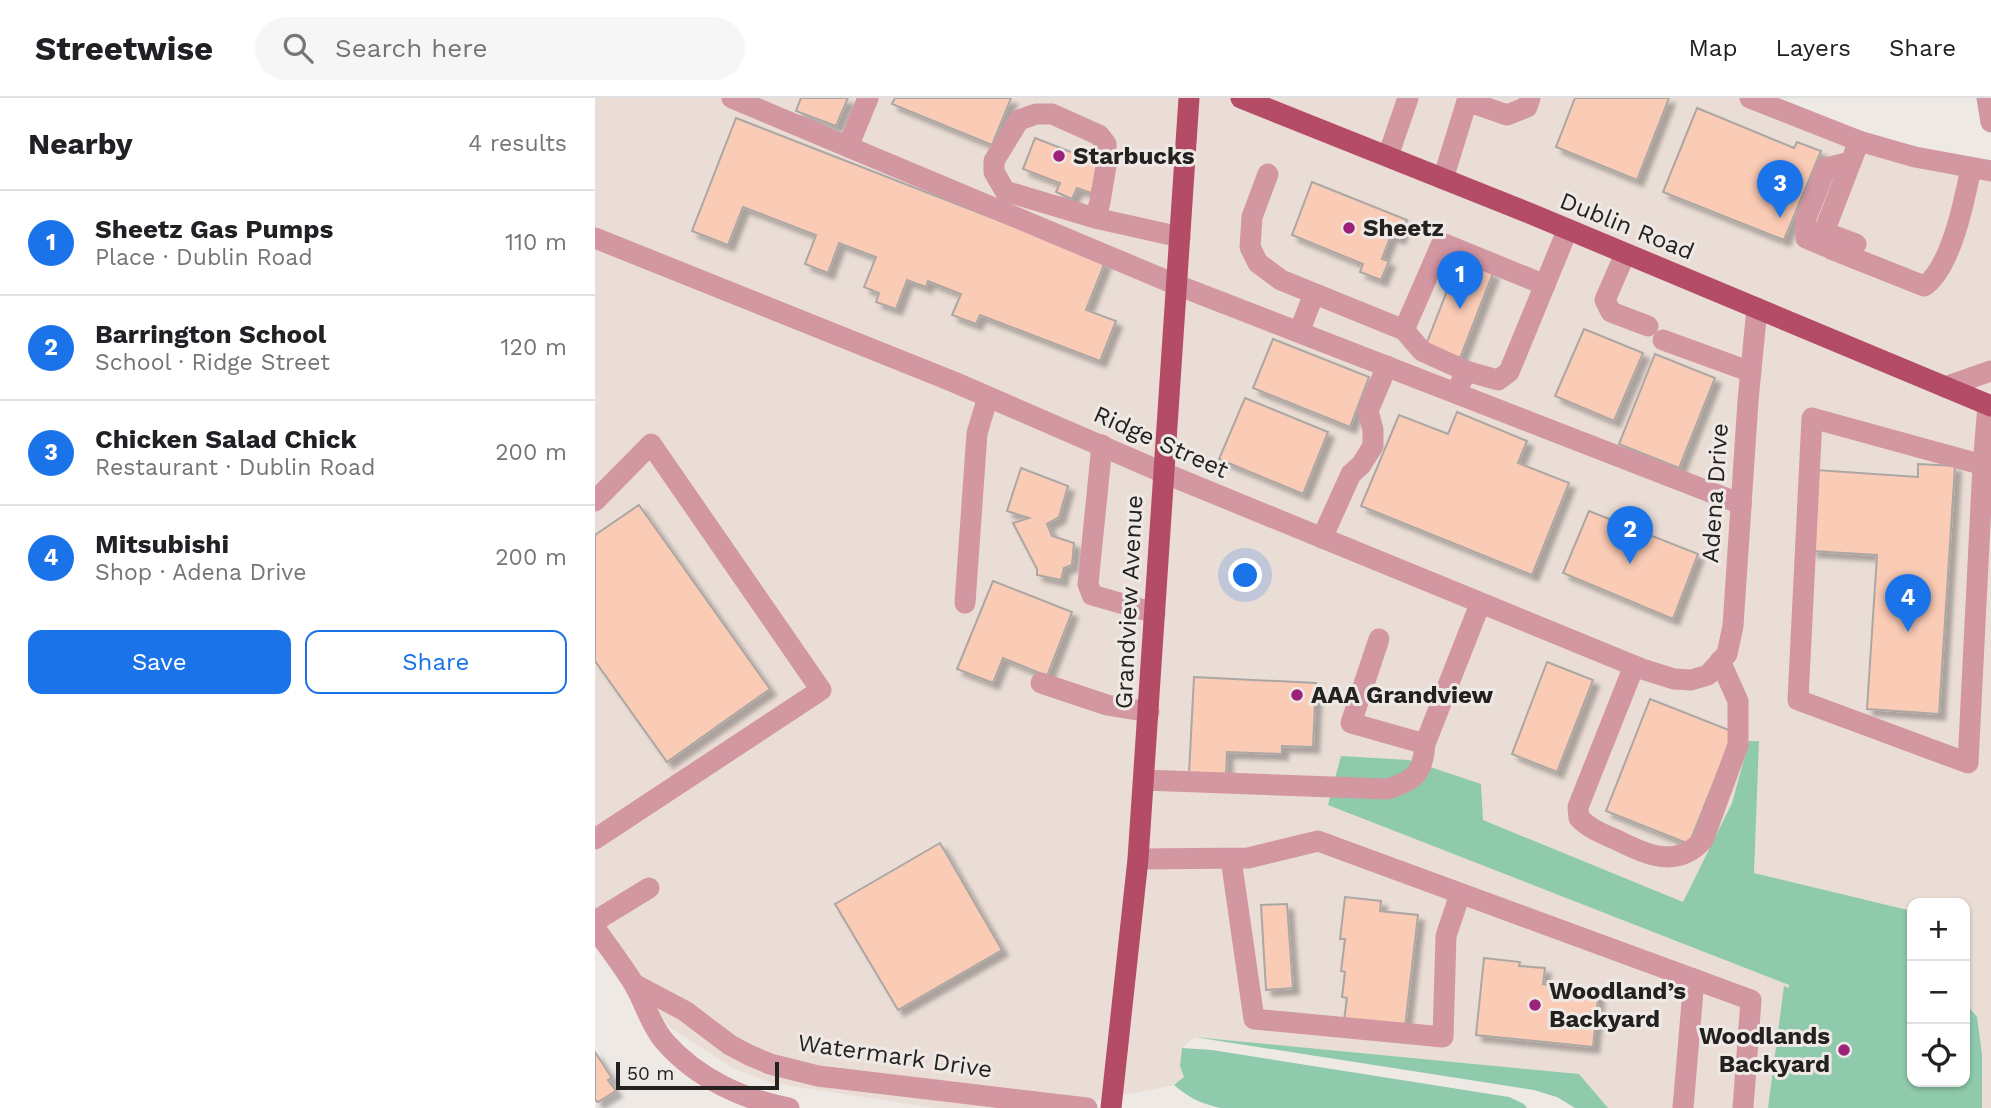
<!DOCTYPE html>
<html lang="en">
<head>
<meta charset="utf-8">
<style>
	body { margin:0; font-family:"Work Sans",sans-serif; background:#f6f6f6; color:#202124 }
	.controls { position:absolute; right:21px; bottom:21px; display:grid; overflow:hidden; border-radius:14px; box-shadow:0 2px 5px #0004 }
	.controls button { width:63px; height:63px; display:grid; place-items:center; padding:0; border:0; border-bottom:2px solid #e0e0e0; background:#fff; color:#202124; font:35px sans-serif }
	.scale { position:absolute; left:21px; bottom:18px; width:163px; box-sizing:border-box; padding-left:7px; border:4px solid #242221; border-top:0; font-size:19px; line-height:24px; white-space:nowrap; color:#242221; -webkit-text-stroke:5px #efe9e6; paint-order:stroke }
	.you { position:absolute; left:651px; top:478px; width:24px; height:24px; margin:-18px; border:5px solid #fff; border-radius:50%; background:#1a73e8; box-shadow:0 0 0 10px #1a73e833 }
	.badge { display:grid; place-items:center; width:46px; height:46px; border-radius:50%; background:#1a73e8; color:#fff; font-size:23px; font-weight:700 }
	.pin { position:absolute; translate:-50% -58px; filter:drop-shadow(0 2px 4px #0008) }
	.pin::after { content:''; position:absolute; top:37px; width:24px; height:21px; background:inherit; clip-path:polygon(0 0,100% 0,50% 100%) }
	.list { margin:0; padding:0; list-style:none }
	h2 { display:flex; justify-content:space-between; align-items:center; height:91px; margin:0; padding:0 28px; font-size:30px }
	h2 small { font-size:23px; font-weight:400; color:#757577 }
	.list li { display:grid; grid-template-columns:46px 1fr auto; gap:21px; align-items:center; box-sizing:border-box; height:105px; padding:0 28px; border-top:2px solid #e0e0e0 }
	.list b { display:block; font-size:26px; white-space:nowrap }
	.list p { margin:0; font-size:23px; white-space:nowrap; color:#757577 }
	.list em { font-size:23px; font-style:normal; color:#757577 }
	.actions { display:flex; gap:14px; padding:21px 28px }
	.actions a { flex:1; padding:16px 0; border:2px solid #1a73e8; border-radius:14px; text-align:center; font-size:24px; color:#1a73e8 }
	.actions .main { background:#1a73e8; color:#fff }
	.icon { flex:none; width:38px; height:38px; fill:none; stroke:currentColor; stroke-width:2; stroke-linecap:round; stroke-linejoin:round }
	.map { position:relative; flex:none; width:1396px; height:1010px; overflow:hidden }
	header { display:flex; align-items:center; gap:42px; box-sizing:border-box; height:98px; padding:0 35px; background:#fff; border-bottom:2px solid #e0e0e0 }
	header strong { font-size:33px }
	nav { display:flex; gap:38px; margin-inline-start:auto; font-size:24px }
	.search { width:490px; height:63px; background:#f6f6f6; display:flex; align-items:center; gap:18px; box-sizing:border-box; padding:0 24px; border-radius:38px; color:#757577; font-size:26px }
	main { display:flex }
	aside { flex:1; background:#fff }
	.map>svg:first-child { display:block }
	.built { fill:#eaddd6 }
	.green { fill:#8ecaab }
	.building { fill:#facbb5; stroke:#aca7a4; stroke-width:2; filter:url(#shadow) }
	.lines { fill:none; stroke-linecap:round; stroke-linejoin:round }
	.minor { stroke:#d397a2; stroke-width:21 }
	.major { stroke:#b54c67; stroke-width:21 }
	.poi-dot { fill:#9b2179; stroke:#efe9e6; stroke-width:2.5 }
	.labels { text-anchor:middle; stroke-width:6; stroke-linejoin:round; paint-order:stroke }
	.poi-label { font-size:24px; font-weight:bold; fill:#242221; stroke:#efe9e6; text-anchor:start }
	.street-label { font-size:24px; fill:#242221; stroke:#efe9e6 }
</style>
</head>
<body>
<header>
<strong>Streetwise</strong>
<div class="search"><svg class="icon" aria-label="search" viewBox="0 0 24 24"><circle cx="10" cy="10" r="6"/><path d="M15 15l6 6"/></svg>Search here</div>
<nav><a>Map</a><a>Layers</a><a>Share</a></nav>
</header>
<main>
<aside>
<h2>Nearby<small>4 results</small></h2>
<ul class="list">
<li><span class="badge">1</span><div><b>Sheetz Gas Pumps</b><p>Place · Dublin Road</p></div><em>110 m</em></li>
<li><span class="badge">2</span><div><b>Barrington School</b><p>School · Ridge Street</p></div><em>120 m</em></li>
<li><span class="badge">3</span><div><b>Chicken Salad Chick</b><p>Restaurant · Dublin Road</p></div><em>200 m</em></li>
<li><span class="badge">4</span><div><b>Mitsubishi</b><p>Shop · Adena Drive</p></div><em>200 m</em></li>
</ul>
<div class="actions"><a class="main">Save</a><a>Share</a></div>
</aside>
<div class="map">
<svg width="1396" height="1010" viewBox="0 0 1396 1010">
	<defs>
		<filter id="shadow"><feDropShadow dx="6" dy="6" stdDeviation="2" flood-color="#0004"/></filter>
	</defs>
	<rect width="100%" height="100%" fill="#efe9e6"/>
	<path class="built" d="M0,0H1155L1396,73V1010H1387V956L1382,919L1370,905V805H1317V813L1159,775L1164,643H1154L1137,705L1088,804L888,722L734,707L1194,887V895L1317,935V967L1313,1010H1013L984,976L600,939L587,950L585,968L589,979L579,987L464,1010H340L177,985L139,971L74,929L0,827Z"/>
	<g class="green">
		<path d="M1154,643H1164L1159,775L1317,813V984H1370V905L1382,919L1387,956V1010H1173L1189,888L1194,890V887L733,707L746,658L814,662L886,686L888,722L1088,804L1137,705Z"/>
		<path d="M599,939L984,976L1013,1010H980L962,999L939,992Z"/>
		<path d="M587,950L617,952L914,999L929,1006L932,1010H626C607,1006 594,1000 579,987L589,979L585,968Z"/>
	</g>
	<g class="building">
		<path d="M206,0H253L241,28L201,13Z"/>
		<path d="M300,0H416L397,47L297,6Z"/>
		<path d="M980,0H1074L1042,82L961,49Z"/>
		<path d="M1102,10L1199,50L1202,44L1226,53L1189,142L1068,94Z"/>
		<path d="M141,20L510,164L491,212L521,223L505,263L385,217L381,226L357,217L366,196L333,183L331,189L312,182L301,211L281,204L284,195L269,189L281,159L244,145L233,175L210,166L221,137L148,109L133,147L97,133Z"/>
		<path d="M440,40L507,66L496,95L482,90L477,101L461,94L465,85L428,71Z"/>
		<path d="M717,84L812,122L804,140L796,137L787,161L794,163L786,182L765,174L768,166L697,137Z"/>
		<path d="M864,162L898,175L865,260L831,247Z"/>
		<path d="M989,231L1048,255L1019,323L960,298Z"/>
		<path d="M678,241L774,279L755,329L658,290Z"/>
		<path d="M1060,256L1120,280L1084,370L1024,346Z"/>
		<path d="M650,300L733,334L708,396L624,361Z"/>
		<path d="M862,314L932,343L923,365L974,385L937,477L766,408L804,317L853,336Z"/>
		<path d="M1323,366L1360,368L1344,616L1272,611L1282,457L1216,453L1221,372L1323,379Z"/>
		<path d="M426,370L473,388L464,419L452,426L457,438L479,445L477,467L469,470L466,482L442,477V471L418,425L434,420L412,413Z"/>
		<path d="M44,407L175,591L72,664L0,563V437Z"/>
		<path d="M994,413L1103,456L1078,521L968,475Z"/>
		<path d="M398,483L477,514L452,578L408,560L398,585L362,571Z"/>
		<path d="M952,564L998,582L962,674L917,656Z"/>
		<path d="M599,579L721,585L718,649L687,648V656L632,654L631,678L594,676Z"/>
		<path d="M1055,601L1139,634L1094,746L1011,713Z"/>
		<path d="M345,745L407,852L303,912L240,806Z"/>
		<path d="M750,799L786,803L785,813L823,817L810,929L749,922L752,900L747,899L750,874L746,873L750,841H745Z"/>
		<path d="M692,806L698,890L671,892L666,807Z"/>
		<path d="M889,860L925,864L924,868L950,870L948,886L1004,892L998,949L881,937Z"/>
		<path d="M0,954L17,980L13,982L21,993L3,1004L0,1002Z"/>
	</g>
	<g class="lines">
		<g class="minor">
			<path d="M137,0L582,187L1146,406"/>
			<path d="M1155,0L1264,43L1320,59L1396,73"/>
			<path d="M1392,0L1396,24"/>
			<path d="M872,3L912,17L932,9L935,0"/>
			<path d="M253,49L273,0"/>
			<path d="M793,58L813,0"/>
			<path d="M673,76L657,119L655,149L663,165L686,182L809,232L827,253L871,273"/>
			<path d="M848,81L873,0"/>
			<path d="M500,120L410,93L399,74V63L424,22L441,16H457L504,37L511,46V68L505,104L500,120L585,139"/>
			<path d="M0,140L359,284L569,375L1047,571L1079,581L1096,582L1113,577L1132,556L1138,528L1153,303L1162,210"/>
			<path d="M1261,146L1229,134L1264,43"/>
			<path d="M1230,148L1211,140V120L1231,70L1256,64"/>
			<path d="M1236,151L1329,188C1356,171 1370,100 1376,70"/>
			<path d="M1030,156L1010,202L1016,214L1053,228"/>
			<path d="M809,232L847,145L950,187"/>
			<path d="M704,234L719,196"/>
			<path d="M1068,242L1156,274"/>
			<path d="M866,284L871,273L903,282L914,274L972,133"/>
			<path d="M1350,289L1396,273"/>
			<path d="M507,347L493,486L497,497L560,515"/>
			<path d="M1388,367L1217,320L1203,602L1373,665L1388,367L1393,307"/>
			<path d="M0,403L56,346L226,592L0,741"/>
			<path d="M727,440L756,376L766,367L778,348V332L773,313L792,268"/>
			<path d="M370,505L382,335L393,299"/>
			<path d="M784,541L756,625L830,646"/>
			<path d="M1039,568L983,709L984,720C995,731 1008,736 1022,742C1051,757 1082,771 1108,742L1143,647V603L1125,563"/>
			<path d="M446,585L512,607L554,614"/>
			<path d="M549,682L792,691C819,683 828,676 830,646L885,506"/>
			<path d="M543,761L653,760L723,743L1156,902L1148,1010"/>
			<path d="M636,761L659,921L848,939L851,838L865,796"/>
			<path d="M0,823L54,790"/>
			<path d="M0,830C13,849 28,868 40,888C50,906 57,930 71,945C102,980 149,1002 194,1010"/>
			<path d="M39,886L90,913L135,947L154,957L175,966L223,978L492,1010"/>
			<path d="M1088,1010L1099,881"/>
		</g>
		<g class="major">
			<path d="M646,0L934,115L1396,308"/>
			<path d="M516,1010L543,761L594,0"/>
		</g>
	</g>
	<g class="poi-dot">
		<circle cx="464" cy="58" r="7"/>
		<circle cx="754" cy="130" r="7"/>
		<circle cx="702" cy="597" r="7"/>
		<circle cx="940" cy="907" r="7"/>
		<circle cx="1249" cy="952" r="7"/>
	</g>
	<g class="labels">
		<g class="poi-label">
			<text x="478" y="66">Starbucks</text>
			<text x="768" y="138">Sheetz</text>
			<text x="716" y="605">AAA Grandview</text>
			<text x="954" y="901">Woodland’s<tspan x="954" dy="28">Backyard</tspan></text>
			<text x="1235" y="946" text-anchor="end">Woodlands<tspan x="1235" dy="28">Backyard</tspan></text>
		</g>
		<g class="street-label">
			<text transform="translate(1032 128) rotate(22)" y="8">Dublin Road</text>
			<text transform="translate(566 344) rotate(24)" y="8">Ridge Street</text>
			<text transform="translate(1120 395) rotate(-86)" y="8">Adena Drive</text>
			<text transform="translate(534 504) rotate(-87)" y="8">Grandview Avenue</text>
			<text transform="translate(300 958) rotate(8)" y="8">Watermark Drive</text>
		</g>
	</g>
</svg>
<div class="controls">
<button>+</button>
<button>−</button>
<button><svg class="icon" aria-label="locate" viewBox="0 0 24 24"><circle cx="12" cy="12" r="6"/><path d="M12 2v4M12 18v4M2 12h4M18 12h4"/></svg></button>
</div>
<div class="scale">50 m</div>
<div class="you"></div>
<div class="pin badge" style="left:865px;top:211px">1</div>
<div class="pin badge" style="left:1035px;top:466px">2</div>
<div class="pin badge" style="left:1185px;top:120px">3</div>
<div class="pin badge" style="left:1313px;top:534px">4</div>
</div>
</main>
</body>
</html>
